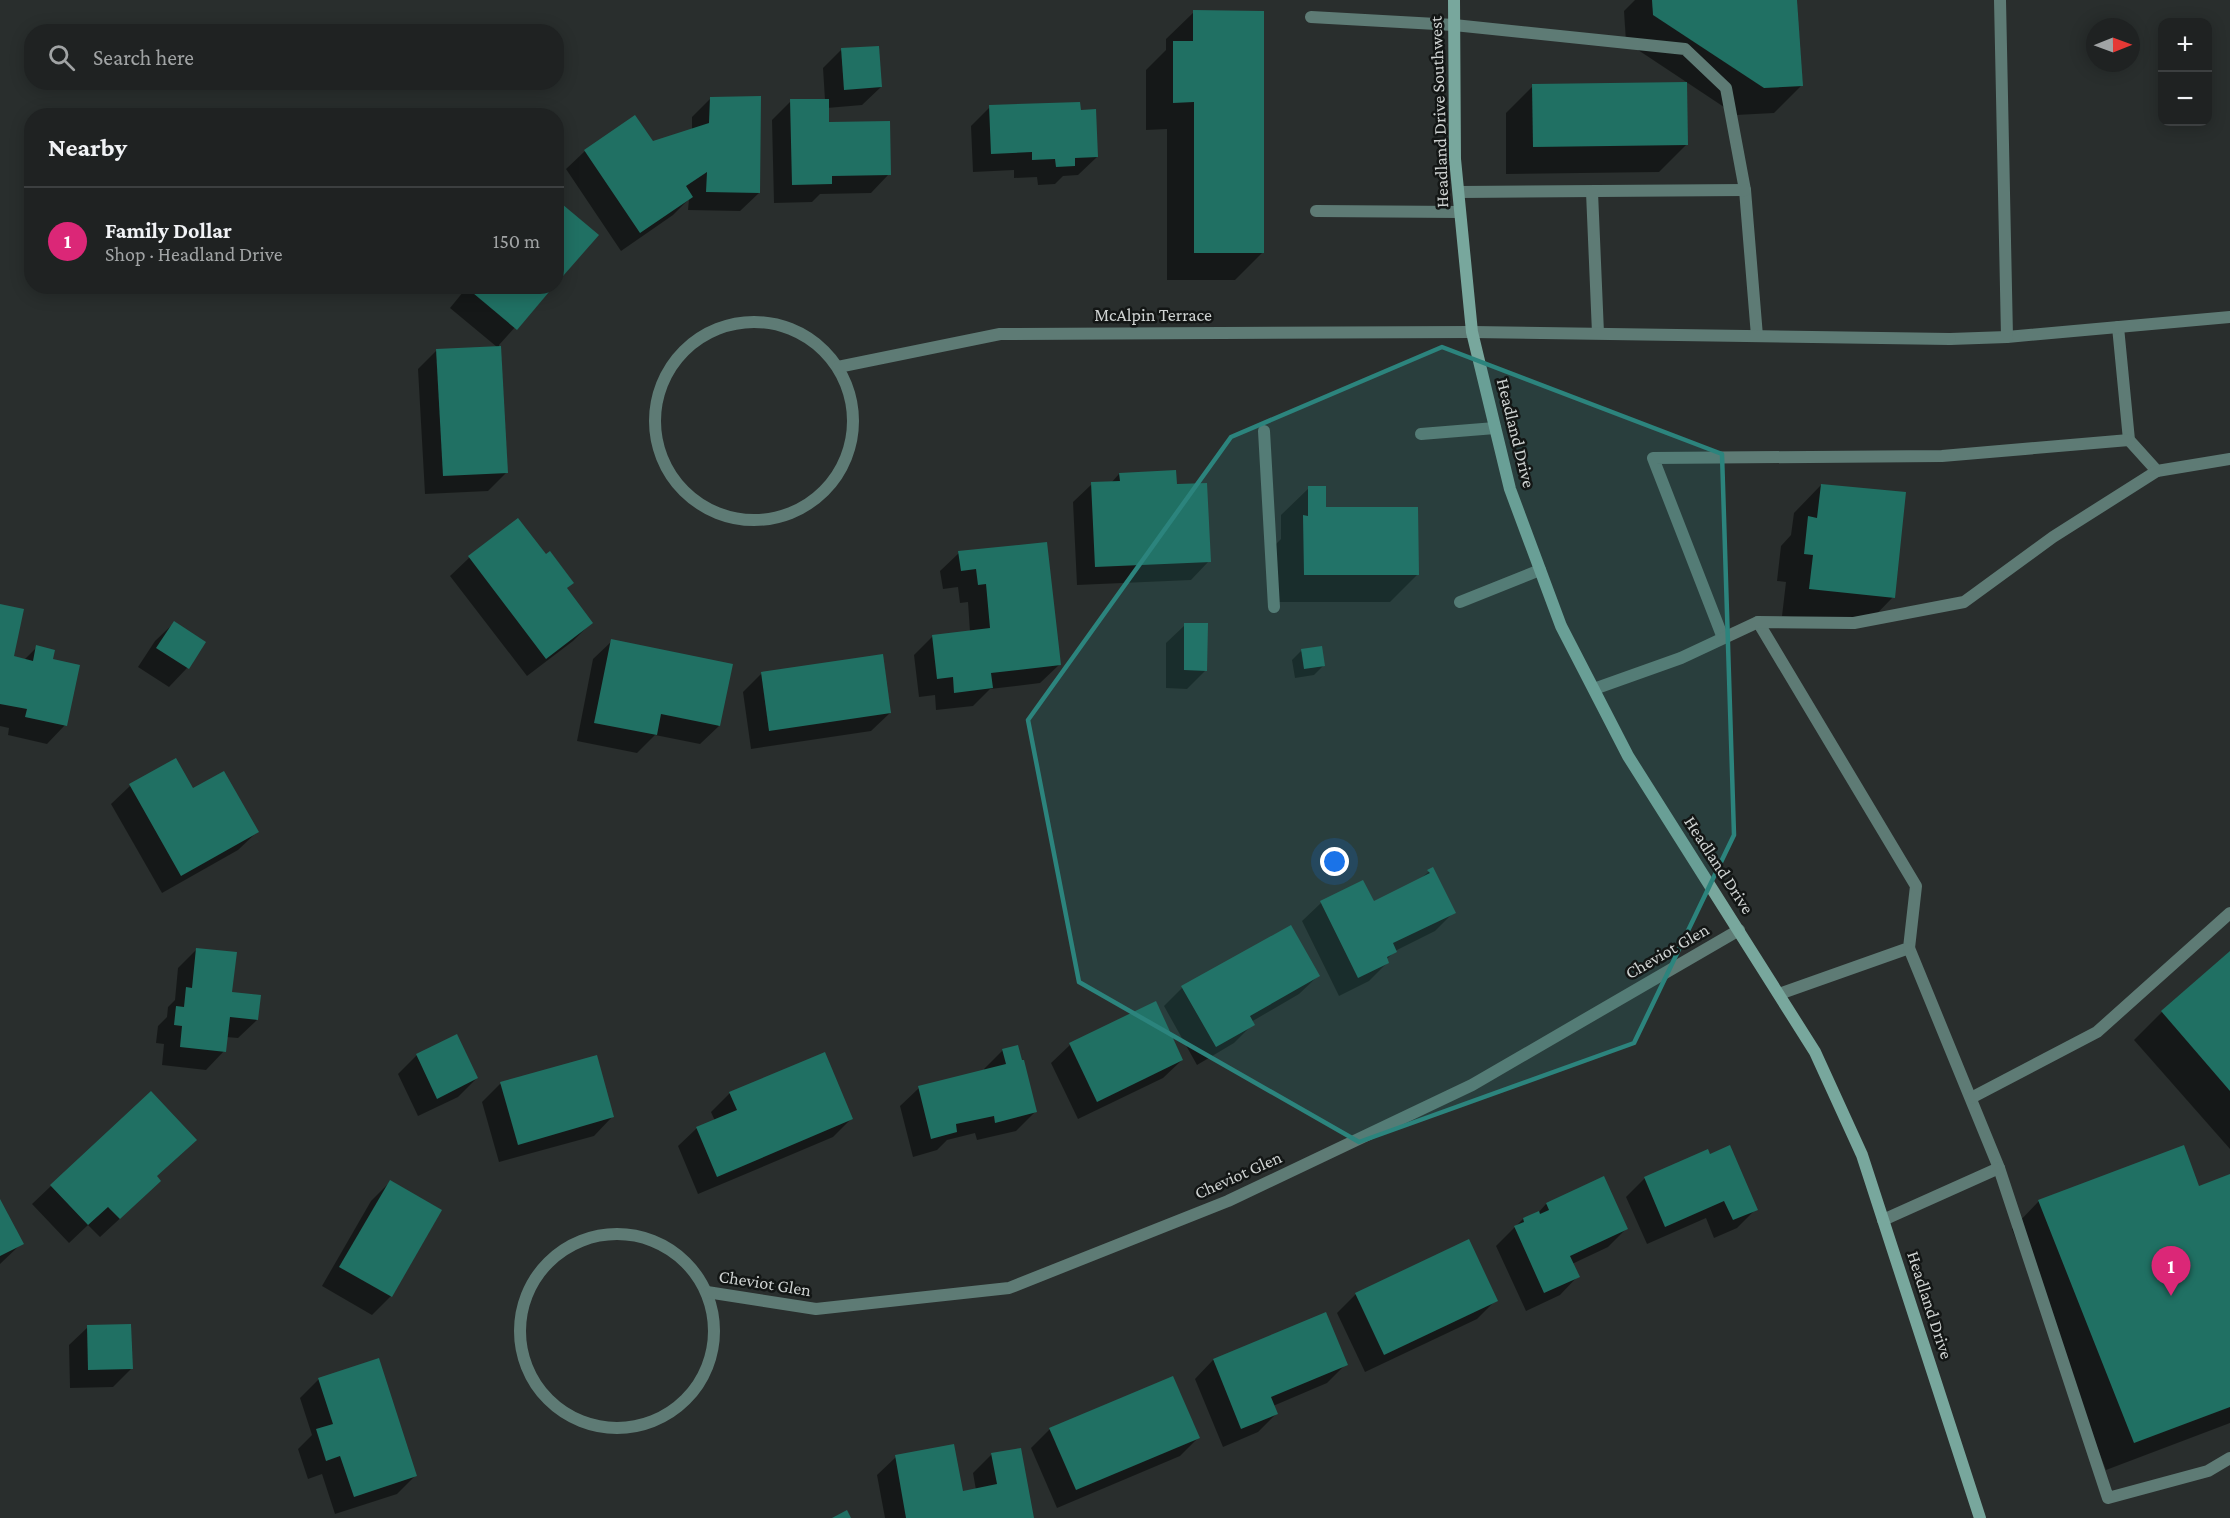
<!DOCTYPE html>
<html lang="en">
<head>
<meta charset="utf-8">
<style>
	body { margin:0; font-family:"Crimson Pro",serif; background:#2c2f2f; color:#f1f3f6 }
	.controls { position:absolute; right:18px; top:18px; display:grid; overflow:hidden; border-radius:12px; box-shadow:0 3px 15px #0003 }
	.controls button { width:54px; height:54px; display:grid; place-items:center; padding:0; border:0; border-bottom:2px solid #3c3f40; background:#1f2222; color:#f1f3f6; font:30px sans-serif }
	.compass { position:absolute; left:2086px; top:18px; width:54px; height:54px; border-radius:50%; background:#1f2222; box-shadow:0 3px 15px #0003; rotate:89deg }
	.you { position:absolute; left:1335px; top:862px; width:21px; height:21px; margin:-15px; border:4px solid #fff; border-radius:50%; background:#1a73e8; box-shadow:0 0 0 9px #1a73e833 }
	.badge { display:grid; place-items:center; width:39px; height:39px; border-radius:50%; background:#db2777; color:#fff; font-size:20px; font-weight:700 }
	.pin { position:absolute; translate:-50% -50px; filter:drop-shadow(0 2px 3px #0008) }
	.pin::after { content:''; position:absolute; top:32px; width:21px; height:18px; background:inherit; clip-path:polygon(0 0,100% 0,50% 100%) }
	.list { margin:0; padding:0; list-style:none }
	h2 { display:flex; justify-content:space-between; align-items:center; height:78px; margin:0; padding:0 24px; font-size:26px }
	h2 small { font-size:20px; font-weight:400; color:#a1a4a5 }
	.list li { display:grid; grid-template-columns:39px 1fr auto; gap:18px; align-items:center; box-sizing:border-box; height:108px; padding:0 24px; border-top:2px solid #3c3f40 }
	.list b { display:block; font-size:22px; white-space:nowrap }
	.list p { margin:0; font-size:20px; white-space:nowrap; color:#a1a4a5 }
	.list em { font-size:20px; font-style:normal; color:#a1a4a5 }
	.icon { flex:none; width:33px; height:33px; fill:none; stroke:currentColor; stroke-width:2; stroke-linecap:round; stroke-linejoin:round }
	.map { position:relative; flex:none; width:2230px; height:1518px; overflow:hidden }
	.search { position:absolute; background:#1f2222; box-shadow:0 3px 15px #0003; left:24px; top:24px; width:540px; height:66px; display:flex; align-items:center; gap:15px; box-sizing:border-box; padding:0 21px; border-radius:24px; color:#a1a4a5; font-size:22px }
	.panel { position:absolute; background:#1f2222; box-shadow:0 3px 15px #0003; left:24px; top:108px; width:540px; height:186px; border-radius:24px }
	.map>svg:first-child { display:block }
	.shadow { fill:#0007 }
	.building { fill:#207063 }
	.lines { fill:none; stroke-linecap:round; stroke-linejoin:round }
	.service { stroke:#5e7b75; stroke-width:12 }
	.minor { stroke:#5e7b75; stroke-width:12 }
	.secondary { stroke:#78a79d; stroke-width:12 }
	.marked { fill:#2c847d; fill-opacity:0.2; stroke:#2c847d; stroke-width:4.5; stroke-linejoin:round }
	.labels { text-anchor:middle; stroke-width:5; stroke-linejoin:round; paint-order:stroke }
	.street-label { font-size:18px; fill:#cfd3d2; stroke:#131615 }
</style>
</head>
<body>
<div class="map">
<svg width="2230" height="1518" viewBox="0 0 2230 1518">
	<rect width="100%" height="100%" fill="#292e2d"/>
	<g class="shadow">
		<path d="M1635,0H1795L1802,85L1774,113L1736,115L1626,42L1624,11Z"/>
		<path d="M1194,12L1263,252L1235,280H1167V129L1146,130V70L1166,50V39Z"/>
		<path d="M841,50L881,87L862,105L827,108L828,123L889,174L871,193L820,194L812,202L774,203L772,120L791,101L825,100L823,68Z"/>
		<path d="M1533,86L1687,144L1659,172L1506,174V113Z"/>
		<path d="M711,98L759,193L740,211L688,210L689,199L673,215L621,251L566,169L585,151L652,143L692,131V117Z"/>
		<path d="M990,107L1079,111L1097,157L1078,175L1063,176L1055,184L1038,185L1037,177L1014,178V170L973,172L971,126Z"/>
		<path d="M468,286H552L499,345L507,472L488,491L425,494L418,369L437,350L497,347L450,308Z"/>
		<path d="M1119,474L1175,486L1209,561L1191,580L1077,585L1073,502L1092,484L1111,483Z"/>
		<path d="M1821,485L1893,597L1866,625L1782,616L1786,582L1777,581L1781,546L1791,535L1794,513Z"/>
		<path d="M1309,488L1325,509L1417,575L1390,602H1277L1276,544L1281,539V515Z"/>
		<path d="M518,520L545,556L572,583L566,589L591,623L573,641L527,676L450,576L469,558Z"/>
		<path d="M1046,544L1059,665L1040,683L990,689L973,706L936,710L935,695L919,697L914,655L933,636L970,632L968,602L960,603L958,587L943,589L940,571L959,553Z"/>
		<path d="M0,606L12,658L24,660L37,647L52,661L65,725L47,744L8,735L9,728L0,726Z"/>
		<path d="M174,623L204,642L187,668L169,687L138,667L155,641Z"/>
		<path d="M1185,625L1206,670L1187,689L1166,688V643Z"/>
		<path d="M612,641L719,726L700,744L655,735L637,753L577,741L593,659Z"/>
		<path d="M1301,651L1323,666L1314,675L1295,678L1292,660Z"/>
		<path d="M762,673L890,713L871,731L751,749L743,692Z"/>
		<path d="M130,786L257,832L238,850L162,893L111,804Z"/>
		<path d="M1432,869L1454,912L1435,931L1395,951L1386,960L1388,962L1369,981L1339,996L1302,921L1321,903L1363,882L1373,903L1419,880Z"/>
		<path d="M197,949L231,994L257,1020L238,1038L226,1037L224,1051L206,1070L162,1065L164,1044L156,1043L158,1026L167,1017L168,1007L175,1000L178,968Z"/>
		<path d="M2230,953V1149L2134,1040L2162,1012Z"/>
		<path d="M1318,976L1299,994L1251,1022L1253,1024L1234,1043L1197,1065L1164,1006L1182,988Z"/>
		<path d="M1155,1003L1182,1060L1163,1078L1078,1119L1051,1063L1070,1045Z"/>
		<path d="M1003,1050L1035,1112L1016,1131L977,1140L975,1133L947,1140L937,1150L913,1157L900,1106L919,1088L985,1071L984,1069Z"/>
		<path d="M417,1055L477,1078L458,1097L418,1116L398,1074Z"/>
		<path d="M500,1084L612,1117L594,1136L499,1162L482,1102Z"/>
		<path d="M730,1093L851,1119L833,1137L698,1194L678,1146L697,1128L715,1121L711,1112Z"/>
		<path d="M2230,1176V1423L2106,1470L2012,1229L2039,1201L2198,1188Z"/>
		<path d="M156,1177L141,1199L100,1237L88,1225L69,1243L32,1204L51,1186Z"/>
		<path d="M1645,1178L1756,1209L1737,1228L1714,1238L1706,1218L1647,1244L1626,1197Z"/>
		<path d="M390,1182L440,1211L391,1296L372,1315L322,1286L371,1201Z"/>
		<path d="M0,1202L22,1243L0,1264Z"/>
		<path d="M1546,1204L1626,1229L1608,1247L1572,1264L1578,1276L1560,1295L1526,1311L1496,1246L1523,1219L1538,1213Z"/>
		<path d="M1356,1294L1496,1300L1477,1319L1365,1372L1337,1313Z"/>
		<path d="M88,1327L131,1369L113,1387L70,1388L69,1345Z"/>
		<path d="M1213,1360L1346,1364L1327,1383L1273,1406L1276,1414L1258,1432L1223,1447L1195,1379Z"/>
		<path d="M319,1379L415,1476L397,1494L335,1514L322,1474L308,1479L298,1449L312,1435L300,1398Z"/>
		<path d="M1050,1429L1198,1438L1180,1456L1057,1508L1031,1448Z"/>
		<path d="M992,1454L1033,1518H885L877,1475L896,1457L961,1492L976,1490L973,1473Z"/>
	</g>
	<g class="building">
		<path d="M1652,0H1797L1803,86L1764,88L1653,15Z"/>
		<path d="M1193,10L1264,11V253H1194V102L1173,103V41H1193Z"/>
		<path d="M879,46L882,87L844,90L841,48Z"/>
		<path d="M1687,82L1688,145L1533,147L1532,84Z"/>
		<path d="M761,96L760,193L706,192L707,172L686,186L693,197L640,233L584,150L635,115L653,141L709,123L710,97Z"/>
		<path d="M790,99H829V122L890,121L891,175L832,176V184L792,185Z"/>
		<path d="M1080,102L1081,110L1096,109L1098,157L1075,158V166L1056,167L1055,159L1032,160V152L991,154L989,105Z"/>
		<path d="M556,199L599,235L556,284Z"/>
		<path d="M469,286H554L517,330L467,288Z"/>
		<path d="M501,346L508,473L443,476L436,349Z"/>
		<path d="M1176,470L1177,484L1207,483L1211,562L1095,567L1091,482L1120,481L1119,473Z"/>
		<path d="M1821,484L1906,492L1895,598L1809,589L1813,555L1804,554L1808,516L1817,518Z"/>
		<path d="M1308,486H1326V507H1418L1419,575H1304L1303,515L1308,516Z"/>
		<path d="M518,518L546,554L550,551L574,583L567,588L593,623L546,659L468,556Z"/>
		<path d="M1047,542L1061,665L991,673L993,688L954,693L953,677L937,679L932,635L990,628L986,584L978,585L976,569L961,571L958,551Z"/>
		<path d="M0,604L24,609L14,656L33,661L36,645L55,650L53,659L80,665L67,726L25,717L27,709L0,704Z"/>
		<path d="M174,621L206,642L189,669L156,648Z"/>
		<path d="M1184,623H1208L1207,671L1184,670Z"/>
		<path d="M611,639L733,664L720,726L661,714L657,735L594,723Z"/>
		<path d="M1322,646L1325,666L1304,669L1301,649Z"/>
		<path d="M883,654L891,713L769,731L761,672Z"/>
		<path d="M176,758L193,788L224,771L259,832L181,876L129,784Z"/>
		<path d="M1433,867L1456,913L1393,943L1397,952L1387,957L1389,963L1358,978L1320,901L1363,880L1374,901L1430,873L1427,870Z"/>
		<path d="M1291,925L1320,976L1250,1016L1255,1025L1216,1047L1181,986Z"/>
		<path d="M196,948L237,952L232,992L261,995L258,1020L230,1017L226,1052L180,1047L182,1026L174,1025L176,1006L184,1007L186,987L192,988Z"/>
		<path d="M2230,951V1091L2161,1011Z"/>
		<path d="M1156,1001L1183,1060L1097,1102L1069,1043Z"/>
		<path d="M457,1034L478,1078L437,1099L416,1054Z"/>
		<path d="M1018,1045L1022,1060H1024L1037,1112L995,1123L994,1116L956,1124L957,1132L931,1139L918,1086L1006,1064L1002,1049Z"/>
		<path d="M825,1052L853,1119L717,1177L696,1127L737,1110L729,1092Z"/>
		<path d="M597,1055L614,1117L518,1145L500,1082Z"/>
		<path d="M151,1091L197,1140L157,1176L161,1181L120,1219L108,1207L88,1225L50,1185Z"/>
		<path d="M1730,1145L1758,1210L1733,1220L1724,1201L1665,1227L1644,1177L1708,1149L1710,1154Z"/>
		<path d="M2184,1145L2199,1186L2230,1174V1407L2134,1443L2038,1200Z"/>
		<path d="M1604,1176L1628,1229L1570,1256L1580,1277L1544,1293L1514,1226L1524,1222L1523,1218L1539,1211L1540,1214L1549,1210L1546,1203Z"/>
		<path d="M390,1180L442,1210L392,1297L339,1267Z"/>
		<path d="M0,1199L24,1244L0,1256Z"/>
		<path d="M1469,1239L1498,1301L1384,1355L1355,1293Z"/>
		<path d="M1326,1312L1348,1365L1271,1397L1278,1414L1241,1429L1213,1359Z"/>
		<path d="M131,1324L133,1369L88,1370L87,1325Z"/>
		<path d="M379,1358L417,1476L354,1497L340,1456L326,1461L316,1429L333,1424L318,1378Z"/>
		<path d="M1173,1376L1200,1438L1076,1490L1049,1428Z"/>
		<path d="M954,1444L963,1491L997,1484L991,1453L1021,1448L1034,1518H906L895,1455Z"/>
		<path d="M847,1510L851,1518H832Z"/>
	</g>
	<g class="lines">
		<g class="service">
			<path d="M1311,17L1454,25L1685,49L1726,88L1745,190L1757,336"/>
			<path d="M1459,192L1745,190"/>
			<path d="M1592,192L1598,333"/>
			<path d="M1316,211L1460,212"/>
			<path d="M2118,327L2129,440L2157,471L2230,459"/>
			<path d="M2007,337L2230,317"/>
			<path d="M1950,339L2007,337L2000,0"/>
			<path d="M1264,431L1274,607"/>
			<path d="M1421,434L1495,428"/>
			<path d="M1460,602L1540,570"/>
			<path d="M1758,622L1916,886L1909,948L1779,994"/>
			<path d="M1723,638L1653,458L1942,456L2129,440"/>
			<path d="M1594,689L1681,658L1758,622L1854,623L1964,602L2053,537L2157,471"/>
			<path d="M1909,948L1999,1168L2108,1498L2208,1471L2230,1458"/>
			<path d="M1971,1098L2097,1032L2230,913"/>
			<path d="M1883,1220L1999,1168"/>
		</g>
		<g class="minor">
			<circle cx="754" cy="421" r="99"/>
			<path d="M838,367L1000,334L1472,332L1950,339"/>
			<circle cx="617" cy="1331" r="97"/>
			<path d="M707,1292L816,1309L1009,1288L1228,1201L1472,1085L1739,930"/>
		</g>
		<path class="secondary" d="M1454,0L1455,159L1472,332L1510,489L1561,626L1628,756L1815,1052L1862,1155L1980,1518"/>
	</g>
	<path class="marked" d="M1442,347L1722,454L1734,835L1634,1043L1359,1142L1079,982L1028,720L1231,437Z"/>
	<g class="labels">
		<g class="street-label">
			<text transform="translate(1439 112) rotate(-92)" y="6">Headland Drive Southwest</text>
			<text x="1153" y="321">McAlpin Terrace</text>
			<text transform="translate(1516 433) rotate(76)" y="6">Headland Drive</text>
			<text transform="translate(1719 865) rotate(57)" y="6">Headland Drive</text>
			<text transform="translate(1667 951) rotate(-30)" y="6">Cheviot Glen</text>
			<text transform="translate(1238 1175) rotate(-24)" y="6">Cheviot Glen</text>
			<text transform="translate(765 1283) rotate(9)" y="6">Cheviot Glen</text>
			<text transform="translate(1930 1305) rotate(72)" y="6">Headland Drive</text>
		</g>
	</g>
</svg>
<div class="controls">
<button>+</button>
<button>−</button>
</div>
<svg class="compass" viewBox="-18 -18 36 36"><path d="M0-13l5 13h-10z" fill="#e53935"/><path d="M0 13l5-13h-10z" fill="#a1a4a5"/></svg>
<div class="you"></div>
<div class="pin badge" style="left:2171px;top:1296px">1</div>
<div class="search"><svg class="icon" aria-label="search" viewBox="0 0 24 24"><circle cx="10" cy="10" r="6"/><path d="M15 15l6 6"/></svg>Search here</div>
<section class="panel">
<h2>Nearby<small></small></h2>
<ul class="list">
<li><span class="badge">1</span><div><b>Family Dollar</b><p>Shop · Headland Drive</p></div><em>150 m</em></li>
</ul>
</section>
</div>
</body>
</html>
